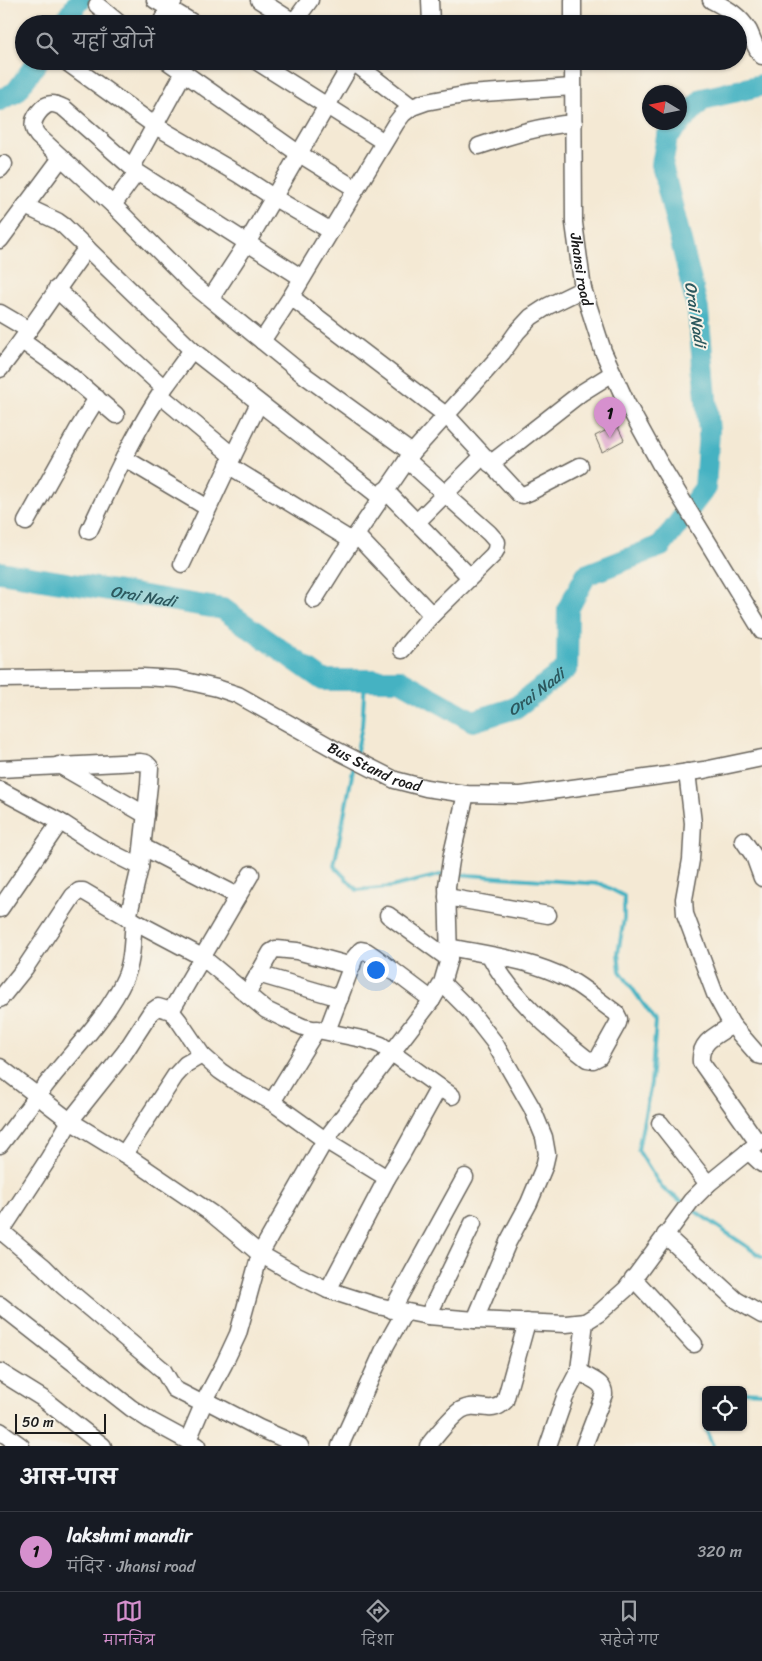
<!DOCTYPE html>
<html lang="hi">
<head>
<meta charset="utf-8">
<style>
	body { margin:0; font-family:Sriracha,"Playpen Sans Deva",sans-serif; background:#242831; color:#f1f3f6 }
	.controls { position:absolute; right:15px; bottom:15px; display:grid; overflow:hidden; border-radius:8px; box-shadow:0 1px 4px #0004 }
	.controls button { width:45px; height:45px; display:grid; place-items:center; padding:0; border:0; border-bottom:1px solid #363941; background:#171b24; color:#f1f3f6; font:25px sans-serif }
	.compass { position:absolute; left:642px; top:85px; width:45px; height:45px; border-radius:50%; background:#171b24; box-shadow:0 1px 4px #0004; rotate:280deg }
	.scale { position:absolute; left:15px; bottom:12px; width:91px; box-sizing:border-box; padding-left:5px; border:2px solid #1c1c1c; border-top:0; font-size:14px; line-height:18px; white-space:nowrap; color:#1c1c1c; -webkit-text-stroke:4px #f7f3e8; paint-order:stroke }
	.you { position:absolute; left:375px; top:969px; width:18px; height:18px; margin:-12px; border:4px solid #fff; border-radius:50%; background:#1a73e8; box-shadow:0 0 0 8px #1a73e833 }
	.badge { display:grid; place-items:center; width:32px; height:32px; border-radius:50%; background:#d690ce; color:#111; font-size:16px; font-weight:700 }
	.pin { position:absolute; translate:-50% -41px; filter:drop-shadow(0 1px 2px #0008) }
	.pin::after { content:''; position:absolute; top:26px; width:18px; height:15px; background:inherit; clip-path:polygon(0 0,100% 0,50% 100%) }
	.list { margin:0; padding:0; list-style:none }
	h2 { display:flex; justify-content:space-between; align-items:center; height:65px; margin:0; padding:0 20px; font-size:21px }
	h2 small { font-size:16px; font-weight:400; color:#9ea1a6 }
	.list li { display:grid; grid-template-columns:32px 1fr auto; gap:15px; align-items:center; box-sizing:border-box; height:80px; padding:0 20px; border-top:1px solid #363941 }
	.list b { display:block; font-size:19px; white-space:nowrap }
	.list p { margin:0; font-size:16px; white-space:nowrap; color:#9ea1a6 }
	.list em { font-size:16px; font-style:normal; color:#9ea1a6 }
	.icon { flex:none; width:28px; height:28px; fill:none; stroke:currentColor; stroke-width:2; stroke-linecap:round; stroke-linejoin:round }
	.map { position:relative; flex:none; width:762px; height:1446px; overflow:hidden }
	.search { position:absolute; background:#171b24; box-shadow:0 1px 4px #0004; left:15px; right:15px; top:15px; height:55px; display:flex; align-items:center; gap:12px; box-sizing:border-box; padding:0 18px; border-radius:28px; color:#9ea1a6; font-size:19px }
	.sheet { height:145px; background:#171b24 }
	nav { display:flex; justify-content:space-around; align-items:center; box-sizing:border-box; height:70px; border-top:1px solid #363941; background:#171b24; font-size:14px; color:#9ea1a6 }
	nav a { display:grid; justify-items:center; gap:2px }
	nav .on { color:#d690ce }
	.map>svg:first-child { display:block }
	.lines { fill:none; stroke-linecap:round; stroke-linejoin:round }
	.stream { stroke:#45b2c2; stroke-width:4 }
	.river { stroke:#45b2c2; stroke-width:22 }
	.building { fill:#e0a9cf }
	.minor-casing { stroke:#68645c; stroke-width:19 }
	.minor { stroke:#fff; stroke-width:16 }
	.labels { text-anchor:middle; stroke-width:4; stroke-linejoin:round; paint-order:stroke }
	.street-label { font-size:15px; fill:#1c1c1c; stroke:#f7f3e8 }
	.water-label { font-size:16px; font-style:italic; fill:#2c585e; stroke:#f7f3e8 }
</style>
</head>
<body>
<div class="map">
<svg width="762" height="1446" viewBox="0 0 762 1446">
	<rect width="100%" height="100%" fill="#f7f3e8"/>
	<filter id="ink" filterUnits="userSpaceOnUse"><feTurbulence type="fractalNoise" baseFrequency=".02" numOctaves="2"/><feDisplacementMap in="SourceGraphic" scale="10" xChannelSelector="R" yChannelSelector="G"/><feConvolveMatrix kernelMatrix="1 2 1 2 8 2 1 2 1" color-interpolation-filters="sRGB"/></filter>
	<filter id="wash" filterUnits="userSpaceOnUse"><feTurbulence type="fractalNoise" baseFrequency=".0096" numOctaves="4" result="noise"/><feDisplacementMap in="SourceGraphic" scale="20" xChannelSelector="R" yChannelSelector="G"/><feGaussianBlur stdDeviation="1.12" result="paint"/><feColorMatrix in="noise" values="0 0 0 0 0 0 0 0 0 0 0 0 0 0 0 0 0 1.4 0 .05"/><feComposite in="paint" operator="in"/></filter>
	<g filter="url(#wash)">
		<rect width="100%" height="100%" fill="#f4e9d4"/>
		<g class="lines">
			<g class="stream">
				<path d="M356,755L362,726L365,680"/>
				<path d="M354,765L334,866L357,890L391,887L444,874"/>
				<path d="M454,874L601,884L624,896V919L618,953L620,971L656,1022L651,1083L638,1150L662,1188L684,1203"/>
				<path d="M692,1209L762,1257"/>
				<path d="M743,1392L762,1393"/>
				<path d="M708,1427L706,1430L713,1446"/>
			</g>
			<g class="river">
				<path d="M63,24L80,0"/>
				<path d="M0,100L16,92L38,61"/>
				<path id="s1" d="M0,572L223,609L323,680H400L473,721L515,708L567,668L568,609L586,575L661,546L705,488L709,431L698,310L662,165L667,137L703,99L762,85"/>
			</g>
		</g>
		<g id="blocks">
			<path class="building" d="M617,425L624,440L602,452L595,436Z"/>
		</g>
	</g>
	<g filter="url(#ink)">
		<use href="#blocks" fill-opacity="0" stroke="#68645c" stroke-width="1"/>
		<g class="lines">
			<defs>
				<g id="minor">
					<path d="M155,0L195,24"/>
					<path d="M259,0L297,24"/>
					<path d="M430,0L431,24"/>
					<path d="M573,0V24"/>
					<path d="M711,0C726,8 740,15 749,31C753,39 755,49 762,56"/>
					<path d="M97,5L120,24"/>
					<path d="M294,22L310,0"/>
					<path d="M160,24L174,0"/>
					<path d="M65,61L154,125L238,174L273,197L331,231"/>
					<path d="M167,61L298,153L356,189"/>
					<path d="M256,61L384,142"/>
					<path d="M352,61L412,107"/>
					<path id="s2" d="M573,61L574,223L583,289L603,351L626,402L659,462L762,631"/>
					<path d="M479,146C512,135 539,126 574,123"/>
					<path d="M132,167L183,74"/>
					<path d="M0,169L4,164"/>
					<path d="M113,205L137,172"/>
					<path d="M25,206L57,221L64,226L192,350L380,497"/>
					<path d="M0,240L61,158"/>
					<path d="M302,278L137,172L64,108C60,106 56,104 52,104C43,104 31,119 34,128C34,131 36,133 38,136L113,205L191,283L300,372L412,453"/>
					<path d="M56,289L164,388"/>
					<path d="M291,297L447,416L519,494L523,495L530,492L580,466"/>
					<path d="M211,298L247,243L353,61"/>
					<path d="M0,313L29,330"/>
					<path d="M22,341L67,373L116,415"/>
					<path d="M262,341L291,297L396,123L403,114L412,107L426,102L469,94L573,87"/>
					<path d="M0,369C31,330 57,288 87,248"/>
					<path d="M160,395L233,456"/>
					<path d="M124,458L208,508"/>
					<path d="M490,464L581,393L613,373"/>
					<path d="M228,465L352,541"/>
					<path d="M385,490L470,577"/>
					<path d="M26,522L78,429L97,398"/>
					<path d="M417,522L483,456"/>
					<path d="M89,531C112,483 134,432 165,387C174,375 183,362 192,350"/>
					<path d="M356,535L432,615"/>
					<path d="M182,564L233,456L259,403"/>
					<path d="M314,600L341,557L412,453L477,381L502,353L517,332L531,317L548,306L583,289"/>
					<path d="M402,650L429,618L493,555L496,550L497,542L489,533L407,460"/>
					<path id="s3" d="M0,679L142,677L177,679L217,688L238,695L336,750L395,780L426,788L466,794L521,795L704,770L762,758"/>
					<path d="M59,765L146,815"/>
					<path d="M0,769L140,762L146,763L150,767L149,785L140,867L128,918"/>
					<path d="M687,772L693,823L691,860L684,899L685,914L715,994L732,1025L758,1055L762,1056"/>
					<path d="M0,790L64,824L98,846L140,867"/>
					<path d="M743,840L754,856L762,878"/>
					<path d="M143,847L238,896"/>
					<path d="M447,897L548,915"/>
					<path d="M0,909L60,822"/>
					<path d="M388,915L449,959"/>
					<path d="M449,947C488,955 532,960 568,979C585,988 600,1002 616,1013L619,1019L618,1023L599,1057L593,1060L587,1059C551,1031 511,996 490,956"/>
					<path d="M258,974L340,998"/>
					<path d="M442,983L469,1010L494,1042L532,1108L544,1137L547,1154L544,1167L529,1203L508,1242L475,1320"/>
					<path d="M247,994L271,952L276,949L297,951L352,966"/>
					<path d="M0,999L25,968L73,896L79,891H83L134,921L202,957L266,1010L285,1019L303,1027L367,1040L381,1045L452,1096"/>
					<path d="M171,1011L251,874"/>
					<path d="M732,1025C717,1035 699,1041 701,1062L758,1143"/>
					<path d="M327,1031L355,957L361,950L366,951L375,957L432,1000"/>
					<path d="M0,1067L70,1121L124,1154L211,1213L260,1254L297,1275L328,1290L378,1306L428,1316L475,1320L566,1324L585,1322L598,1314L626,1289L691,1201L708,1184L762,1140"/>
					<path d="M272,1102L317,1029"/>
					<path d="M660,1123L708,1184"/>
					<path d="M0,1145C19,1120 38,1094 58,1070C82,1041 110,1012 125,978C133,960 132,939 134,921"/>
					<path d="M748,1151L762,1164"/>
					<path d="M124,1154L175,1076L186,1064L202,1055"/>
					<path d="M1,1231L44,1267L63,1286L163,1370L174,1389L203,1404"/>
					<path d="M0,1233L49,1158L70,1121L125,1052L151,1012L158,1007L171,1011L179,1021L202,1055L220,1071L233,1080L272,1102L325,1140L387,1178"/>
					<path d="M665,1235L736,1300L762,1315"/>
					<path d="M633,1278L694,1344"/>
					<path d="M328,1290L387,1178L402,1154L439,1087"/>
					<path d="M0,1305L131,1408L151,1421L197,1446"/>
					<path d="M392,1310L465,1177"/>
					<path d="M428,1316L473,1223"/>
					<path d="M0,1372L42,1398L103,1446"/>
					<path d="M205,1400L259,1428L300,1446"/>
					<path d="M0,1431L21,1446"/>
					<path d="M188,1440L205,1400L224,1364L238,1334L260,1254L325,1140L432,1000L442,983L449,959L447,886L452,854L466,794"/>
					<path d="M340,1446L386,1345L404,1313"/>
					<path d="M428,1446C435,1437 452,1416 461,1410C478,1400 490,1417 505,1401L527,1322"/>
					<path d="M548,1446L565,1397L579,1370"/>
					<path d="M584,1446L604,1394C604,1380 586,1379 579,1370L585,1322"/>
				</g>
			</defs>
			<use href="#minor" class="minor-casing"/>
			<use href="#minor" class="minor"/>
		</g>
	</g>
	<g class="labels">
		<g class="street-label">
			<text dy="5" stroke="none"><textPath href="#s2" startOffset="209">Jhansi road</textPath></text>
			<text dy="5" stroke="none"><textPath href="#s3" startOffset="395">Bus Stand road</textPath></text>
		</g>
		<g class="water-label">
			<text transform="translate(696 314) rotate(81)" y="6">Orai Nadi</text>
			<text dy="6" stroke="none"><textPath href="#s1" startOffset="145">Orai Nadi</textPath></text>
			<text dy="6" stroke="none"><textPath href="#s1" startOffset="580">Orai Nadi</textPath></text>
		</g>
	</g>
</svg>
<div class="controls">
<button><svg class="icon" aria-label="locate" viewBox="0 0 24 24"><circle cx="12" cy="12" r="6"/><path d="M12 2v4M12 18v4M2 12h4M18 12h4"/></svg></button>
</div>
<svg class="compass" viewBox="-18 -18 36 36"><path d="M0-13l5 13h-10z" fill="#e53935"/><path d="M0 13l5-13h-10z" fill="#9ea1a6"/></svg>
<div class="scale">50 m</div>
<div class="you"></div>
<div class="pin badge" style="left:610px;top:438px">1</div>
<div class="search"><svg class="icon" aria-label="search" viewBox="0 0 24 24"><circle cx="10" cy="10" r="6"/><path d="M15 15l6 6"/></svg>यहाँ खोजें</div>
</div>
<section class="sheet">
<h2>आस-पास<small></small></h2>
<ul class="list">
<li><span class="badge">1</span><div><b>lakshmi mandir</b><p>मंदिर · Jhansi road</p></div><em>320 m</em></li>
</ul>
</section>
<nav>
<a class="on"><svg class="icon" aria-label="map" viewBox="0 0 24 24"><path d="M3 6l6-2 6 2 6-2v14l-6 2-6-2-6 2zM9 4v14M15 6v14"/></svg>मानचित्र</a>
<a><svg class="icon" aria-label="directions" viewBox="0 0 24 24"><path d="M12 3l9 9-9 9-9-9zM9 14v-3h6M13 9l2 2-2 2"/></svg>दिशा</a>
<a><svg class="icon" aria-label="saved" viewBox="0 0 24 24"><path d="M7 4h10v16l-5-4-5 4z"/></svg>सहेजे गए</a>
</nav>
</body>
</html>
